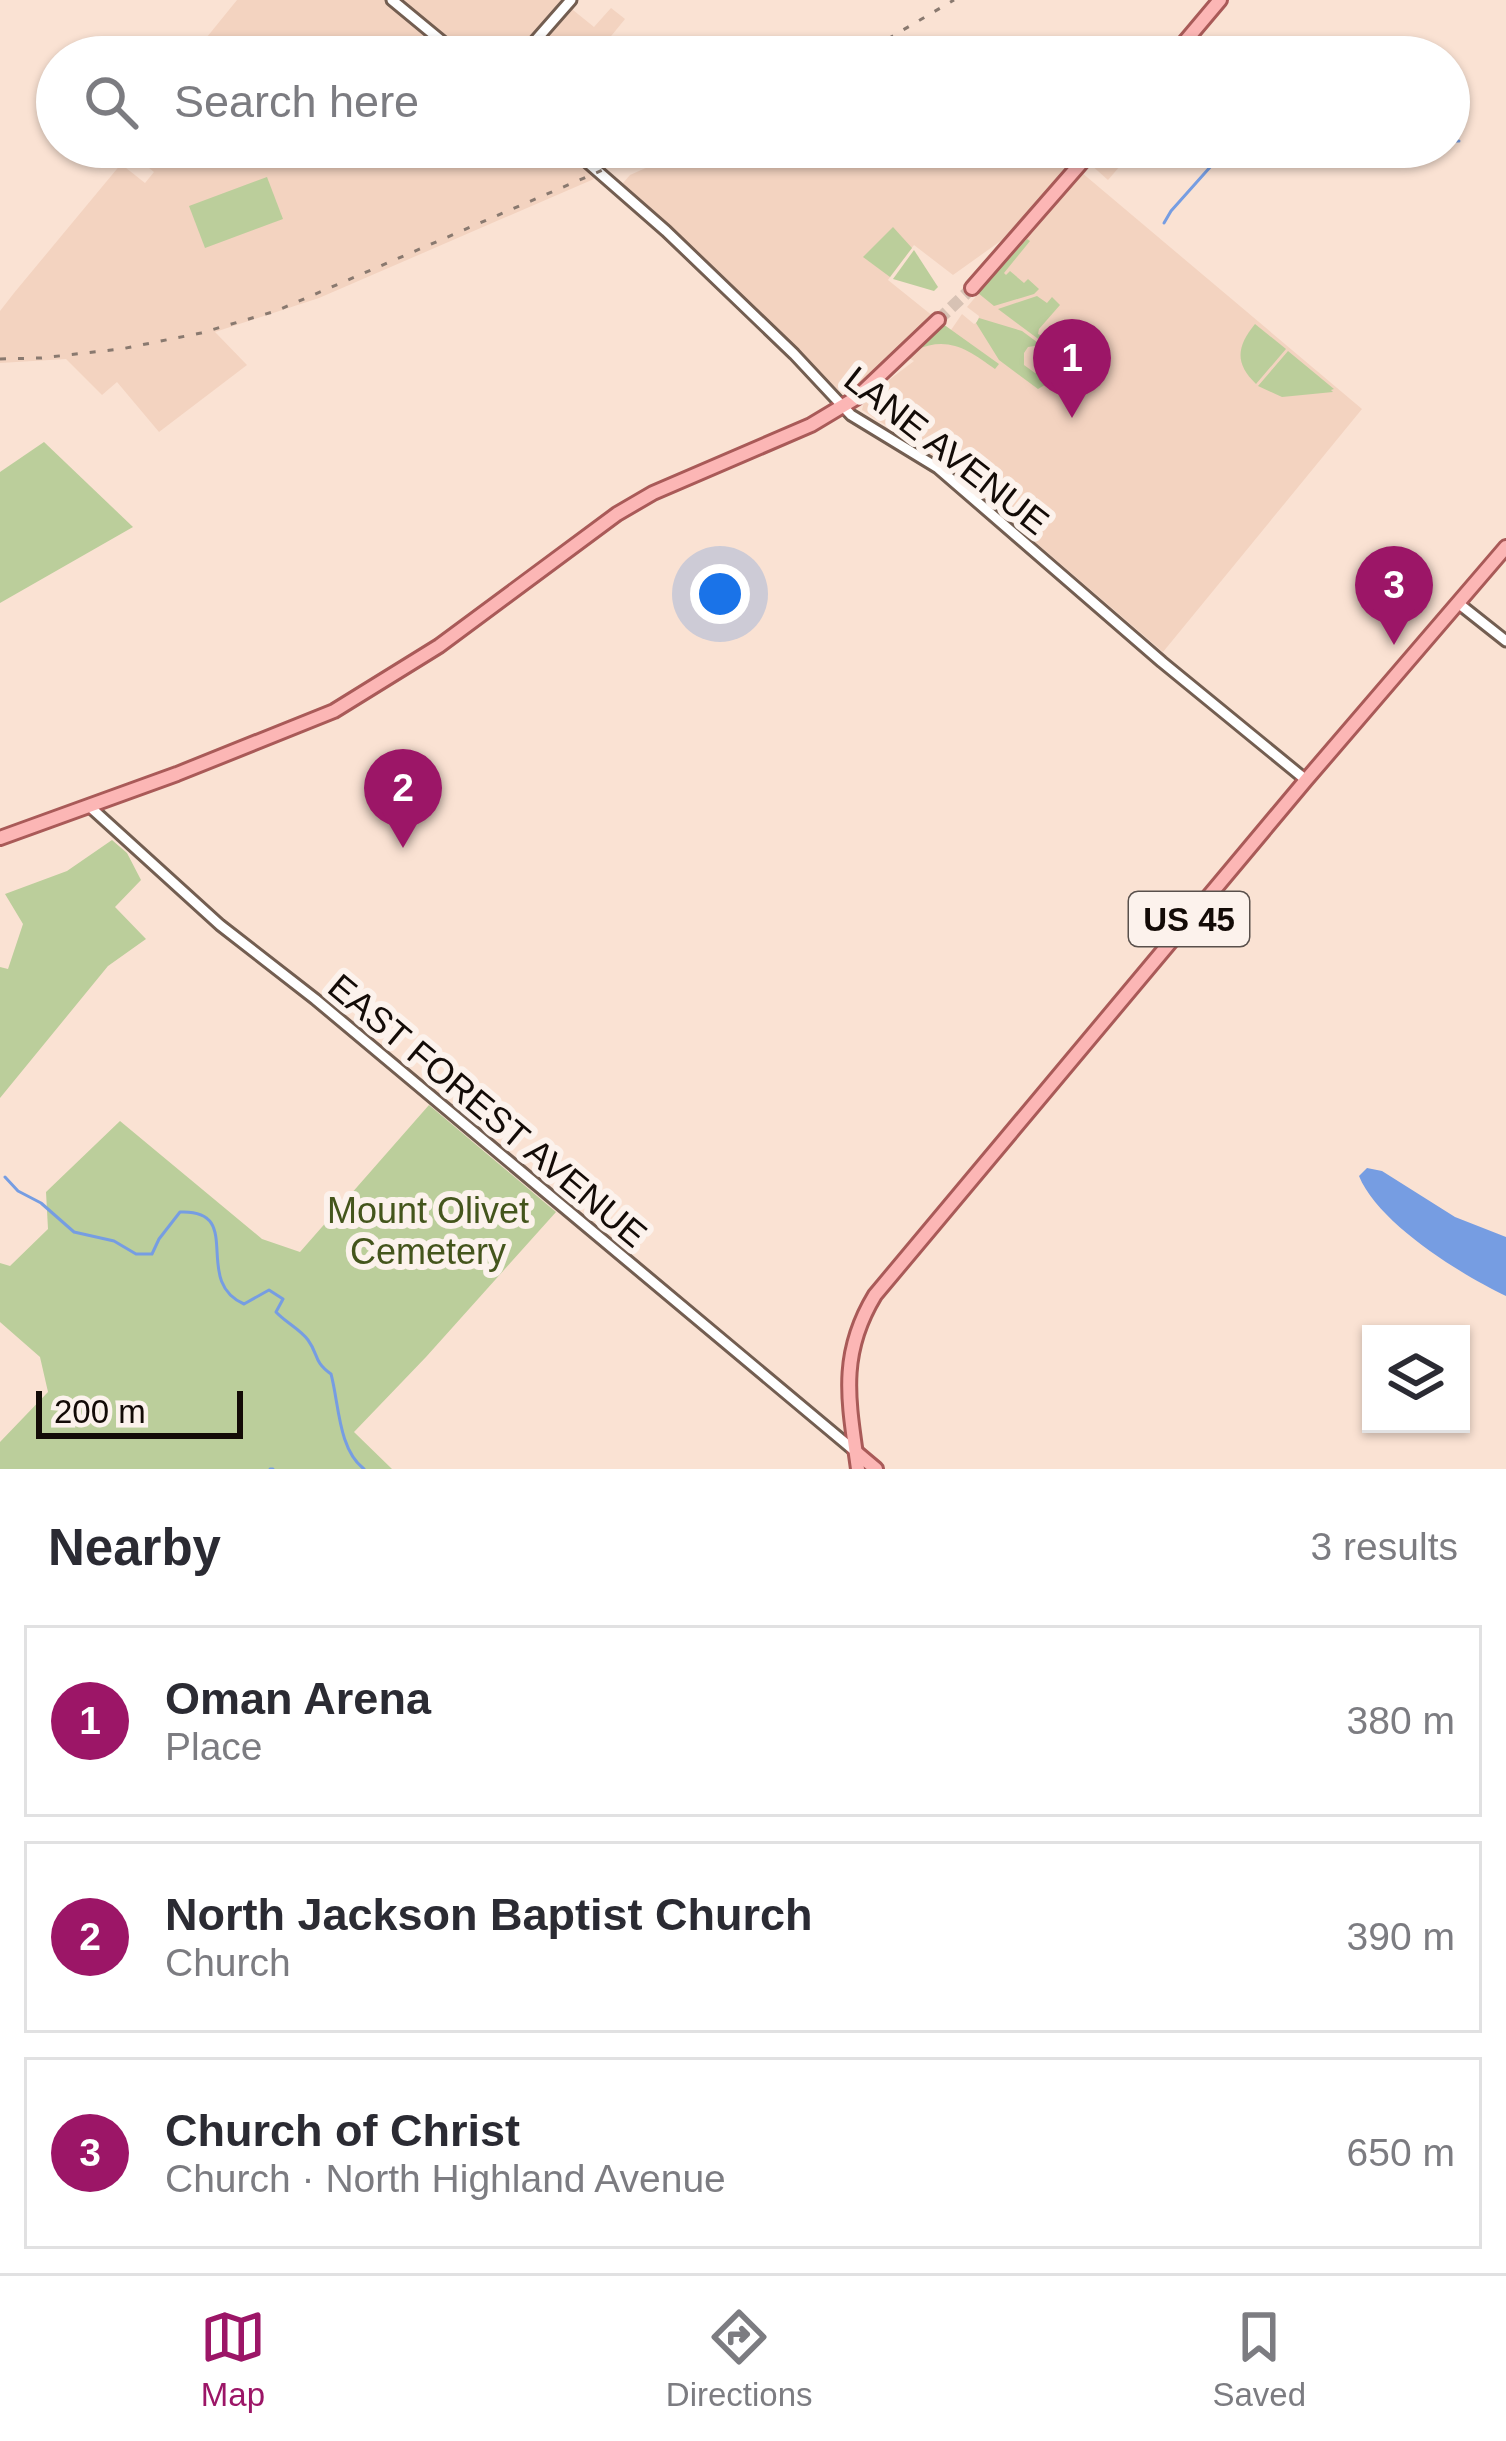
<!DOCTYPE html>
<html lang="en">
<head>
<meta charset="utf-8">
<style>
	body { margin:0; font-family:Helvetica,sans-serif; background:#f2f2f3; color:#2b2b33 }
	.controls { position:absolute; right:36px; bottom:36px; display:grid; overflow:hidden; border-radius:0px; box-shadow:0 3px 9px #0004 }
	.controls button { width:108px; height:108px; display:grid; place-items:center; padding:0; border:0; border-bottom:3px solid #e1e1e2; background:#fff; color:#2b2b33; font:60px sans-serif }
	.scale { position:absolute; left:36px; bottom:30px; width:207px; box-sizing:border-box; padding-left:12px; border:6px solid #130b07; border-top:0; font-size:33px; line-height:42px; white-space:nowrap; color:#130b07; -webkit-text-stroke:9px #fcf2ec; paint-order:stroke }
	.you { position:absolute; left:720px; top:594px; width:42px; height:42px; margin:-30px; border:9px solid #fff; border-radius:50%; background:#1a73e8; box-shadow:0 0 0 18px #1a73e833 }
	.badge { display:grid; place-items:center; width:78px; height:78px; border-radius:50%; background:#9c1667; color:#fff; font-size:39px; font-weight:700 }
	.pin { position:absolute; translate:-50% -99px; filter:drop-shadow(0 3px 6px #0008) }
	.pin::after { content:''; position:absolute; top:63px; width:42px; height:36px; background:inherit; clip-path:polygon(0 0,100% 0,50% 100%) }
	.list { margin:0; padding:0; list-style:none }
	h2 { display:flex; justify-content:space-between; align-items:center; height:156px; margin:0; padding:0 48px; font-size:51px }
	h2 small { font-size:39px; font-weight:400; color:#7c7c81 }
	.list li { display:grid; grid-template-columns:78px 1fr auto; gap:36px; align-items:center; box-sizing:border-box; height:192px; margin:0 24px 24px; padding:0 24px; border:3px solid #e1e1e2; border-radius:0px }
	.list b { display:block; font-size:45px; white-space:nowrap }
	.list p { margin:0; font-size:39px; white-space:nowrap; color:#7c7c81 }
	.list em { font-size:39px; font-style:normal; color:#7c7c81 }
	.icon { flex:none; width:66px; height:66px; fill:none; stroke:currentColor; stroke-width:2; stroke-linecap:round; stroke-linejoin:round }
	.map { position:relative; flex:none; width:1506px; height:1469px; overflow:hidden }
	.search { position:absolute; background:#fff; box-shadow:0 3px 9px #0004; left:36px; right:36px; top:36px; height:132px; display:flex; align-items:center; gap:30px; box-sizing:border-box; padding:0 42px; border-radius:66px; color:#7c7c81; font-size:45px }
	.sheet { height:804px; background:#fff }
	nav { display:flex; justify-content:space-around; align-items:center; box-sizing:border-box; height:168px; border-top:3px solid #e1e1e2; background:#fff; font-size:33px; color:#7c7c81 }
	nav a { display:grid; justify-items:center; gap:6px }
	nav .on { color:#9c1667 }
	.map>svg:first-child { display:block }
	.built { fill:#f3d3c0 }
	.green { fill:#bbce9b }
	.water { fill:#769de2 }
	.lines { fill:none; stroke-linecap:round; stroke-linejoin:round }
	.stream { stroke:#769de2; stroke-width:3 }
	.major-tunnel { stroke:#d7c2b4; stroke-width:12; stroke-dasharray:12 6; stroke-linecap:butt }
	.minor-casing { stroke:#735e51; stroke-width:15 }
	.major-casing { stroke:#a95a58; stroke-width:18 }
	.minor { stroke:#fff; stroke-width:9 }
	.major { stroke:#fcb6b5; stroke-width:12 }
	.rail { stroke:#89796f; stroke-width:3; stroke-dasharray:6 12; stroke-linecap:butt }
	.labels { text-anchor:middle; stroke-width:12; stroke-linejoin:round; paint-order:stroke }
	.shield { fill:#fcf2ec; stroke:#59504c; stroke-width:3 }
	.shield-label { font-size:33px; font-weight:bold; fill:#130b07 }
	.street-label { font-size:36px; fill:#130b07; stroke:#fcf2ec }
	.park-label { font-size:36px; fill:#44551c; stroke:#fcf2ec }
</style>
</head>
<body>
<div class="map">
<svg width="1506" height="1469" viewBox="0 0 1506 1469">
	<rect width="100%" height="100%" fill="#fae2d3"/>
	<g class="built">
		<path d="M237,0H566L527,49L537,57H209L218,46L207,37Z"/>
		<path d="M568,6L594,27L611,8L625,19L594,57H565L542,38Z"/>
		<path d="M134,147H567L566,149L591,170L594,179L319,298L215,332L247,365L159,432L117,382L102,395L66,359L0,363V311L14,293L121,164L145,183L154,172L132,154L130,151Z"/>
		<path d="M693,147H1053L1069,161L1068,166L1009,235L953,275L914,245L888,280L934,317L855,391L848,393L836,388L624,187L623,183L630,175Z"/>
		<path d="M1101,147H1113L1126,159L1108,180L1089,163Z"/>
		<path d="M1081,172L1362,409L1163,652L940,460L862,410L865,398L914,361L907,357L943,324L951,330L962,314L974,324L978,322L979,316L967,307L978,294L977,291Z"/>
	</g>
	<g class="green">
		<path d="M267,177L283,219L205,248L189,206Z"/>
		<path d="M893,227L912,248L890,277L863,257Z"/>
		<path d="M1027,239L1030,241L1004,273L1006,275L1010,271L1024,283L1028,279L1039,289L1034,294L994,306L978,293Z"/>
		<path d="M914,250L938,287L934,291L893,279Z"/>
		<path d="M1037,296L1047,303L1052,297L1060,305L1039,329L1038,334L1050,340L1045,344L998,309Z"/>
		<path d="M979,318L1022,331L1041,345L1028,347L1024,353V365L1035,373L1041,374L1058,360L1066,364L1055,379L1038,389L999,360L976,323Z"/>
		<path d="M943,324L999,364L995,369C969,350 948,335 916,350Z"/>
		<path d="M1255,324L1286,349L1256,384C1234,363 1237,346 1255,324Z"/>
		<path d="M1288,351L1334,389L1331,390L1333,392L1282,397L1258,386Z"/>
		<path d="M44,442L133,527L0,603V472Z"/>
		<path d="M112,840L127,853L141,880L115,907L146,939L108,966L0,1098V967L8,969L23,924L5,894L67,871Z"/>
		<path d="M429,1105L556,1212L426,1357L354,1432L392,1469H0V1442L48,1392L40,1357L0,1322V1263L10,1266L48,1229L46,1192L120,1121L262,1239L300,1252Z"/>
	</g>
	<path class="water" d="M1367,1168L1382,1171L1455,1217L1506,1237V1296C1460,1274 1378,1223 1359,1176Z"/>
	<g class="lines">
		<g class="stream">
			<path d="M1449,141H1459"/>
			<path d="M1164,223L1171,211L1228,147"/>
			<path d="M5,1177L18,1191L41,1203L74,1232L114,1241L136,1254H152L159,1239L180,1212C246,1209 191,1281 244,1304L269,1290L283,1299L276,1312C285,1322 300,1329 308,1340C319,1355 313,1361 331,1374C339,1403 338,1449 364,1469"/>
			<path d="M270,1469H273"/>
		</g>
		<path class="major-tunnel" d="M938,320L972,288"/>
		<defs>
			<g id="minor">
				<path d="M392,0L461,57"/>
				<path d="M521,57L571,0"/>
				<path d="M570,147L666,231L794,354L851,415L938,468L1162,662L1306,780"/>
				<path d="M1458,603L1506,641"/>
				<path d="M89,806L220,925L315,999L856,1452"/>
			</g>
			<g id="major">
				<path d="M1172,57L1220,0"/>
				<path d="M972,288L1095,147"/>
				<path d="M0,838L177,774L334,711L439,646L617,514L653,493L811,425L856,398L938,320"/>
				<path d="M857,1453L876,1469"/>
				<path d="M858,1469C849,1402 838,1356 875,1295L1306,780L1506,547"/>
			</g>
		</defs>
		<use href="#minor" class="minor-casing"/>
		<use href="#major" class="major-casing"/>
		<use href="#minor" class="minor"/>
		<use href="#major" class="major"/>
		<g class="rail">
			<path d="M857,57L954,0"/>
			<path d="M0,359L41,358L121,349L201,333L276,311L656,147"/>
		</g>
	</g>
	<g class="labels">
		<rect class="shield" x="1129" y="892" width="120" height="54" rx="9"/>
		<g class="shield-label">
			<text x="1189" y="931">US 45</text>
		</g>
		<g class="street-label">
			<text transform="translate(947 450) rotate(38)" y="13">LANE AVENUE</text>
			<text transform="translate(488 1110) rotate(40)" y="13">EAST FOREST AVENUE</text>
		</g>
		<g class="park-label">
			<text x="428" y="1223">Mount Olivet<tspan x="428" dy="41">Cemetery</tspan></text>
		</g>
	</g>
</svg>
<div class="controls">
<button><svg class="icon" aria-label="layers" viewBox="0 0 24 24"><path d="M12 4l9 5-9 5-9-5zM3 14l9 5 9-5"/></svg></button>
</div>
<div class="scale">200 m</div>
<div class="you"></div>
<div class="pin badge" style="left:1072px;top:418px">1</div>
<div class="pin badge" style="left:403px;top:848px">2</div>
<div class="pin badge" style="left:1394px;top:645px">3</div>
<div class="search"><svg class="icon" aria-label="search" viewBox="0 0 24 24"><circle cx="10" cy="10" r="6"/><path d="M15 15l6 6"/></svg>Search here</div>
</div>
<section class="sheet">
<h2>Nearby<small>3 results</small></h2>
<ul class="list">
<li><span class="badge">1</span><div><b>Oman Arena</b><p>Place</p></div><em>380 m</em></li>
<li><span class="badge">2</span><div><b>North Jackson Baptist Church</b><p>Church</p></div><em>390 m</em></li>
<li><span class="badge">3</span><div><b>Church of Christ</b><p>Church · North Highland Avenue</p></div><em>650 m</em></li>
</ul>
</section>
<nav>
<a class="on"><svg class="icon" aria-label="map" viewBox="0 0 24 24"><path d="M3 6l6-2 6 2 6-2v14l-6 2-6-2-6 2zM9 4v14M15 6v14"/></svg>Map</a>
<a><svg class="icon" aria-label="directions" viewBox="0 0 24 24"><path d="M12 3l9 9-9 9-9-9zM9 14v-3h6M13 9l2 2-2 2"/></svg>Directions</a>
<a><svg class="icon" aria-label="saved" viewBox="0 0 24 24"><path d="M7 4h10v16l-5-4-5 4z"/></svg>Saved</a>
</nav>
</body>
</html>
